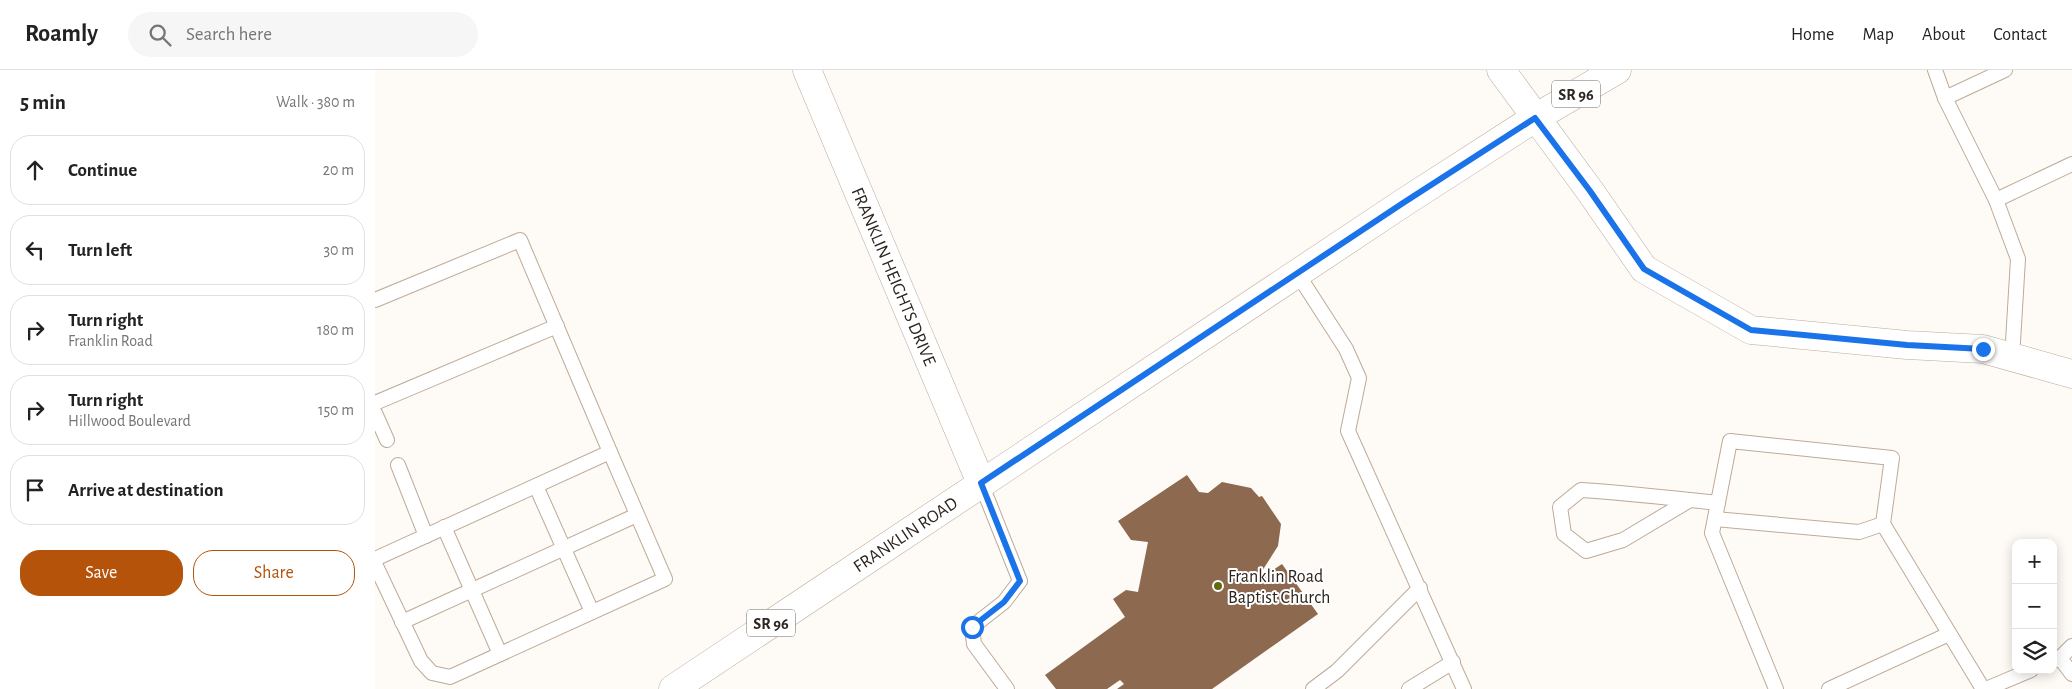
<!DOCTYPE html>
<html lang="en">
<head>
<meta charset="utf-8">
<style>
	body { margin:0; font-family:"Alegreya Sans",sans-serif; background:#f6f6f6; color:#222 }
	.controls { position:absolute; right:15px; bottom:15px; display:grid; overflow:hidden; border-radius:10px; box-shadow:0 2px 12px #0003 }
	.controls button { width:45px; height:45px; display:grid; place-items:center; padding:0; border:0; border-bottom:1px solid #e0e0e0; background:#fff; color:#222; font:25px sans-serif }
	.stop { position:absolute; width:15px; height:15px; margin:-11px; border:4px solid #1a73e8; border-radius:50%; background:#fff }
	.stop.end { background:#1a73e8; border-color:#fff; box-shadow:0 1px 5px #0008 }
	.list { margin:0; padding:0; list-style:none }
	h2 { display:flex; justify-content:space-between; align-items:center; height:65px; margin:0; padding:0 20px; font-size:21px }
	h2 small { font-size:16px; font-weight:400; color:#767676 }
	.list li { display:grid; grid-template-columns:32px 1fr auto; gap:15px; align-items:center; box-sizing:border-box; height:70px; margin:0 10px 10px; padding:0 10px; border:1px solid #e0e0e0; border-radius:20px }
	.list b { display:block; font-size:19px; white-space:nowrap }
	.list p { margin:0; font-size:16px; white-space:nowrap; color:#767676 }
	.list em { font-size:16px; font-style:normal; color:#767676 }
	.actions { display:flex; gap:10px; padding:15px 20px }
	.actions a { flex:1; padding:11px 0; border:1px solid #b45309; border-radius:20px; text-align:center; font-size:18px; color:#b45309 }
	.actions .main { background:#b45309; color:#fff }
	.icon { flex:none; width:28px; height:28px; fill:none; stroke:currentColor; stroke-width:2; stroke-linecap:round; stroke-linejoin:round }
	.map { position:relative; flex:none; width:1697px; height:619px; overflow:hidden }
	header { display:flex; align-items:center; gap:30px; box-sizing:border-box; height:70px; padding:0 25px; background:#fff; border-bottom:1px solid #e0e0e0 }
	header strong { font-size:24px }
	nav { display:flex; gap:28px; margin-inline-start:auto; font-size:18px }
	.search { width:350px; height:45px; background:#f6f6f6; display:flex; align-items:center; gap:12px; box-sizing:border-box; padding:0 18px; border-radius:28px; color:#767676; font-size:19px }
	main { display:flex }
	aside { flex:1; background:#fff }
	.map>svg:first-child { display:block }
	.building { fill:#8d694f }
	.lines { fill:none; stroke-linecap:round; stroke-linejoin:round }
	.service-casing { stroke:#beaa98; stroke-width:16 }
	.minor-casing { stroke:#beaa98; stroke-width:29 }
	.primary-casing { stroke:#beaa98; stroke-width:29 }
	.service { stroke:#fff; stroke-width:14 }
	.minor { stroke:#fff; stroke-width:28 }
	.primary { stroke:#fff; stroke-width:28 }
	.route { stroke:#1a73e8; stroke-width:6 }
	.poi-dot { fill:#616a0e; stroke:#fff; stroke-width:2 }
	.labels { text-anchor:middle; stroke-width:4; stroke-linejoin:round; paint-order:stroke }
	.shield { fill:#fff; stroke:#6c6662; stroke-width:1 }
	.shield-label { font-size:16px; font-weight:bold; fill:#2d251e }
	.street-label { font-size:18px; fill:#2d251e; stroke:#fff }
	.poi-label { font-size:18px; fill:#2d251e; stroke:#fff; text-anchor:start }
</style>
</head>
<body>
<header>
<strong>Roamly</strong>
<div class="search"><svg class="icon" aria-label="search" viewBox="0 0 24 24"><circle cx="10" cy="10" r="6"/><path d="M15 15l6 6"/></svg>Search here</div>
<nav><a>Home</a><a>Map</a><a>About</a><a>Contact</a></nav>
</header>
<main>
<aside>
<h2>5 min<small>Walk · 380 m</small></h2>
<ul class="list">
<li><svg class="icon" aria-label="ahead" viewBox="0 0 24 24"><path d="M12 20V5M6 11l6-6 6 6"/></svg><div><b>Continue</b></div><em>20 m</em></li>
<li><svg class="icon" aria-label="left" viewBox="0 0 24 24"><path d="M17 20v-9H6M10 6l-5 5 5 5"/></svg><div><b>Turn left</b></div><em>30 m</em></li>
<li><svg class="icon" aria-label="right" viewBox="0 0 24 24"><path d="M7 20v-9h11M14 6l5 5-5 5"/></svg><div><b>Turn right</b><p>Franklin Road</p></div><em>180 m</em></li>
<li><svg class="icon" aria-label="right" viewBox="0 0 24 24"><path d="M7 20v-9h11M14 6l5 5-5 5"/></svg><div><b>Turn right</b><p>Hillwood Boulevard</p></div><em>150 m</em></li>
<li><svg class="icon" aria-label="arrive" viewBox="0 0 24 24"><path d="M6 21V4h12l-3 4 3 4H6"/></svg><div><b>Arrive at destination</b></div></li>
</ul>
<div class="actions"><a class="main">Save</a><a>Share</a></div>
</aside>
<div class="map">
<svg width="1697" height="619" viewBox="0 0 1697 619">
	<rect width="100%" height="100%" fill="#fefaf6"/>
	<path class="building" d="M812,405L824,422L833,423L847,412L876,418L884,427L887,426L906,454L903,476L880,512L907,494L943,544L837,619H742L749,614L745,610L732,619H681L670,605L750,547L738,529L751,520L763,522L773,472L756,470L743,451Z"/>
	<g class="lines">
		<defs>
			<g id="service">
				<path d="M1560,0L1570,28L1621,130L1643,189L1637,288"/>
				<path d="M1570,28L1630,0"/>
				<path d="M1621,130L1697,94"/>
				<path d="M922,203L971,279L984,308L973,361L1089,619"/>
				<path d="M0,230L145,170L235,382L0,489"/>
				<path d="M0,333L182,256"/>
				<path d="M0,343L12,370"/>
				<path d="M23,395L51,466"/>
				<path d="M606,413L645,511L629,532L597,557L599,574L632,619"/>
				<path d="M161,416L217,542"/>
				<path d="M1315,430L1248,470L1211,481L1189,464L1185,437L1206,420C1252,423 1297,428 1343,433"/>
				<path d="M1340,449L1484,462L1508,454"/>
				<path d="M69,457L125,584"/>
				<path d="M0,494L46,591L57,603L75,607L290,509L235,382"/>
				<path d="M27,552L262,445"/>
				<path d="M1685,588L1697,604"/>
				<path d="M1678,591L1685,588L1697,576"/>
				<path d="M938,619L962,601L1045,518"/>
				<path d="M1034,619L1078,592"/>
				<path d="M1401,619L1337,463L1355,371L1517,388L1508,454L1608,619"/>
				<path d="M1454,619L1574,564"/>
				<path d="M1611,619L1656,600"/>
			</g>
			<g id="minor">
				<path id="s1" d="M432,0L606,413"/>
				<path d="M1126,0L1215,121L1269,199L1376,260L1532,275L1608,279L1697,304"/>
			</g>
			<g id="primary">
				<path id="s2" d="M298,619L1028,133L1160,48L1242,0"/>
			</g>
		</defs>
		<use href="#service" class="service-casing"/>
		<use href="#minor" class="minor-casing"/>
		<use href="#primary" class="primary-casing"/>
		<use href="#service" class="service"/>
		<use href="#minor" class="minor"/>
		<use href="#primary" class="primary"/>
	</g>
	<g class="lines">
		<path class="route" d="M597,557L629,532L645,511L606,413L1028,133L1160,48L1215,121L1269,199L1376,260L1532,275L1608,279"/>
	</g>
	<circle class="poi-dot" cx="843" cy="516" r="5"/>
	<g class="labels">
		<g class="shield">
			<rect x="1177" y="10.5" width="48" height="27" rx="4"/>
			<rect x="372" y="539.5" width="48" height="27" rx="4"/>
		</g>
		<g class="shield-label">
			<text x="1201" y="30">SR 96</text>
			<text x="396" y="559">SR 96</text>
		</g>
		<g class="street-label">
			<text dy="6" stroke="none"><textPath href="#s1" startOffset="224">FRANKLIN HEIGHTS DRIVE</textPath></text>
			<text dy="6" stroke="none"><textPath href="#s2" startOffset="279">FRANKLIN ROAD</textPath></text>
		</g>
		<g class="poi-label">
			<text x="853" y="512">Franklin Road<tspan x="853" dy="21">Baptist Church</tspan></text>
		</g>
	</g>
</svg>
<div class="controls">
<button>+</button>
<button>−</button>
<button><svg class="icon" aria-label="layers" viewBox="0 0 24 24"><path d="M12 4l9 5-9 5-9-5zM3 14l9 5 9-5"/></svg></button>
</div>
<div class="stop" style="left:597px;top:557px"></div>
<div class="stop end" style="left:1608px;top:279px"></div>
</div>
</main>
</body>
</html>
